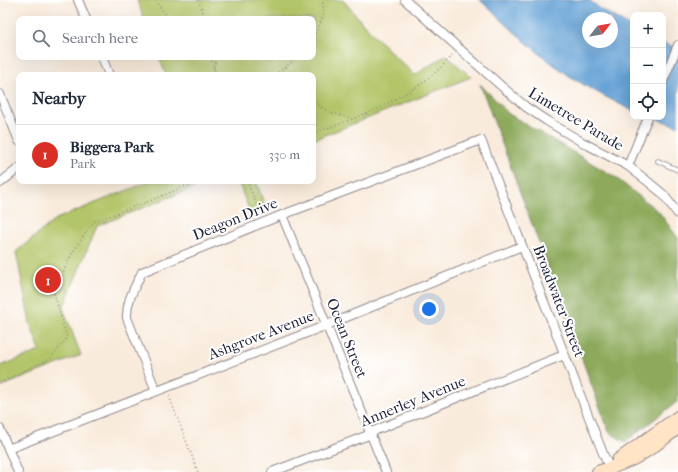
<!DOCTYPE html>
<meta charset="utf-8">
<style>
:root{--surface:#fff;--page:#f6f6f7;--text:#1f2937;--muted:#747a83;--line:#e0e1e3;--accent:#d93025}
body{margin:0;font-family:"IM FELL French Canon",serif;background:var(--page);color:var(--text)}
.controls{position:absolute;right:12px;top:12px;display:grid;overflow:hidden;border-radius:8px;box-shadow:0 4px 16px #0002}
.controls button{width:36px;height:36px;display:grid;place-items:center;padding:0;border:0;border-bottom:1px solid var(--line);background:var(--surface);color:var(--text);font:20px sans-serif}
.compass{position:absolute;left:582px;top:12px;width:36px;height:36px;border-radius:50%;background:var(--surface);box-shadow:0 4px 16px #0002;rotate:59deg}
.you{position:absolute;left:429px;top:309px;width:14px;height:14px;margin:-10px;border:3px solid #fff;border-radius:50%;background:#1a73e8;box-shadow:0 0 0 6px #1a73e833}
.badge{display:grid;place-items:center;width:26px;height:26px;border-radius:50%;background:var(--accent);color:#fff;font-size:13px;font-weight:700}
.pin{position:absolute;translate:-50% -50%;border:2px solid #fff;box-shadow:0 1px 4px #0006}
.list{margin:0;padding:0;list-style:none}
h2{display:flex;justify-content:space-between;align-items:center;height:52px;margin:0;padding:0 16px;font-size:17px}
h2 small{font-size:13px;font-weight:400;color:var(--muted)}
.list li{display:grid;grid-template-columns:26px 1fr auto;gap:12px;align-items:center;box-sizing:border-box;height:60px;padding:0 16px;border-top:1px solid var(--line)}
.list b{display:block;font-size:15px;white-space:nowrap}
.list p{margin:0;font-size:13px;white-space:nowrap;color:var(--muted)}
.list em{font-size:13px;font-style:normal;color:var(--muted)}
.icon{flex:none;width:22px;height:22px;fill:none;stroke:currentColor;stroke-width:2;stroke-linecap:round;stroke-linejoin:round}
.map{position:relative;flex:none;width:678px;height:472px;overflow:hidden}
.search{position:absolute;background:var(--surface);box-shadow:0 4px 16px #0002;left:16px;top:16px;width:300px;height:44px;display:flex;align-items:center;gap:10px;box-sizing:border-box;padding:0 14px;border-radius:8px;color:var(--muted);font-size:15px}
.panel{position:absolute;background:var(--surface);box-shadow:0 4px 16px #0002;left:16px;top:72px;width:300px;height:112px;border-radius:8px}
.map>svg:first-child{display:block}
.green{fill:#b2c568;stroke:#6a7452}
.forest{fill:#8daa5c;stroke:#58664c}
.water{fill:#64a1d5;stroke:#436288;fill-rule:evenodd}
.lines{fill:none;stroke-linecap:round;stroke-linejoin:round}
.service-casing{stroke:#8e868b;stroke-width:5.5}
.minor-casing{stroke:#8e868b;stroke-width:10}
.secondary-casing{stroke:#8e868b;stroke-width:14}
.path{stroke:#8e868b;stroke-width:1.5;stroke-dasharray:1 3;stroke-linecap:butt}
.service{stroke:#fff;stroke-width:4}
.minor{stroke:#fff;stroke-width:8}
.secondary{stroke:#ffe4c6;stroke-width:12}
.labels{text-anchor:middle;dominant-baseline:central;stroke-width:4;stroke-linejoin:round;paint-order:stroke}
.street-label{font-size:15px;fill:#22223b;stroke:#fff}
</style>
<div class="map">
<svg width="678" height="472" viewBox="0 0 678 472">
<rect width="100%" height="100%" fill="#fff"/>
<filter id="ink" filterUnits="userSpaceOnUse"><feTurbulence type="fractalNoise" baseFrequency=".025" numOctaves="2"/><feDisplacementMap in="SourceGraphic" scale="8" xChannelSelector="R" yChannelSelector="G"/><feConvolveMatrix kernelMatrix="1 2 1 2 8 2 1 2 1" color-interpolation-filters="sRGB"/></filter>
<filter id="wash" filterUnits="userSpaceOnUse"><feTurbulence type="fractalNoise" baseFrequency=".012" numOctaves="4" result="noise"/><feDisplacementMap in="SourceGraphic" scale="16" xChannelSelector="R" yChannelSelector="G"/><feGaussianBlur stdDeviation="0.9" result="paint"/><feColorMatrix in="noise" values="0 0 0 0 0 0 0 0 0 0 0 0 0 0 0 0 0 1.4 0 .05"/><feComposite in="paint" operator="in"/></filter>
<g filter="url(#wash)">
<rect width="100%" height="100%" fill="#f9ebdb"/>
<path class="green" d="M137,0H343C365,27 389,51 415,75L446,55L471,77L313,140V75H166L159,57H313V19H144Z
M150,181H210L97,226L63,308L81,355L0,387V366L40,351L30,323L16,252L56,219Z
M238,181H256L266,209L251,215Z"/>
<path class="forest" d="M480,84L509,114L615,177L659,212L678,238V401L625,442L609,432Z"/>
<path class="water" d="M480,0H589L602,10L633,28V111C612,100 591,90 571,77C538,55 509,27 480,0ZM588,18H612V42H588Z
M663,43L678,49V126L650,117H663Z"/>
</g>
<g filter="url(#ink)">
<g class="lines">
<g class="service-casing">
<path id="service" d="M658,161L678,170"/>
</g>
<g class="minor-casing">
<path id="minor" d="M78,0L86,19
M405,0L500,85L526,107L547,121L582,142L628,166L646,180L663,194L678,214
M102,57L109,75
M663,81L678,45
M0,94L19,141
M628,166L648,117
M0,183L19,168
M282,215L386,472
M156,391L127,318C126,301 135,287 142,272L282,215L481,140L604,456L611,471
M0,429L18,472
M8,449L322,327L522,246
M272,472L366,436L376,430L564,355"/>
</g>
<g class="secondary-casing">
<path id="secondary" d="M618,460L678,417
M598,472C609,468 620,465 631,460C648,452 663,439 678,428"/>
</g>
<path class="path" d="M156,0L158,5L170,19
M198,0L206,19
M313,37C321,24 326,15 322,0
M210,57L214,68L212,75
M216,75L214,68L216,57
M275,75L288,65L297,57
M313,99L321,107L329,112L352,119L380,108L420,85L437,71L453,55
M313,133L351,120
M247,181L261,215
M0,383L51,358L67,338L54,293L71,255L88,229L95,221L152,200L198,181
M169,396L198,472"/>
<use href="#service" class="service"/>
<use href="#minor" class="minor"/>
<use href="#secondary" class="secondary"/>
</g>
</g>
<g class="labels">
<g class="street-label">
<text transform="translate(576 119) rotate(31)">Limetree Parade</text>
<text transform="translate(235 219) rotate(-22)">Deagon Drive</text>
<text transform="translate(559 301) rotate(69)">Broadwater Street</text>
<text transform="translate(261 335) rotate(-21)">Ashgrove Avenue</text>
<text transform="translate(347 338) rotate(68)">Ocean Street</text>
<text transform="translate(413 401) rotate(-22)">Annerley Avenue</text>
</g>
</g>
</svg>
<div class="controls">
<button>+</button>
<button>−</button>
<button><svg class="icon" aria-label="locate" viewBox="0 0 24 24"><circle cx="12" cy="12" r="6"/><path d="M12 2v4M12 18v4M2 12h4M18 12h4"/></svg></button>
</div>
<svg class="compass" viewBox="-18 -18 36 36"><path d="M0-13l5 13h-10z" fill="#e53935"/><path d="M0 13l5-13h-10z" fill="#747a83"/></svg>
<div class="you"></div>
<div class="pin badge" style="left:48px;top:280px">1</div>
<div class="search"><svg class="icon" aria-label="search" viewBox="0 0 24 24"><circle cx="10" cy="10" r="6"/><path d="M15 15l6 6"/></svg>Search here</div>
<section class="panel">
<h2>Nearby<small></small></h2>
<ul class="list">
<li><span class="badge">1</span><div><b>Biggera Park</b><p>Park</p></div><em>330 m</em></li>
</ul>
</section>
</div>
